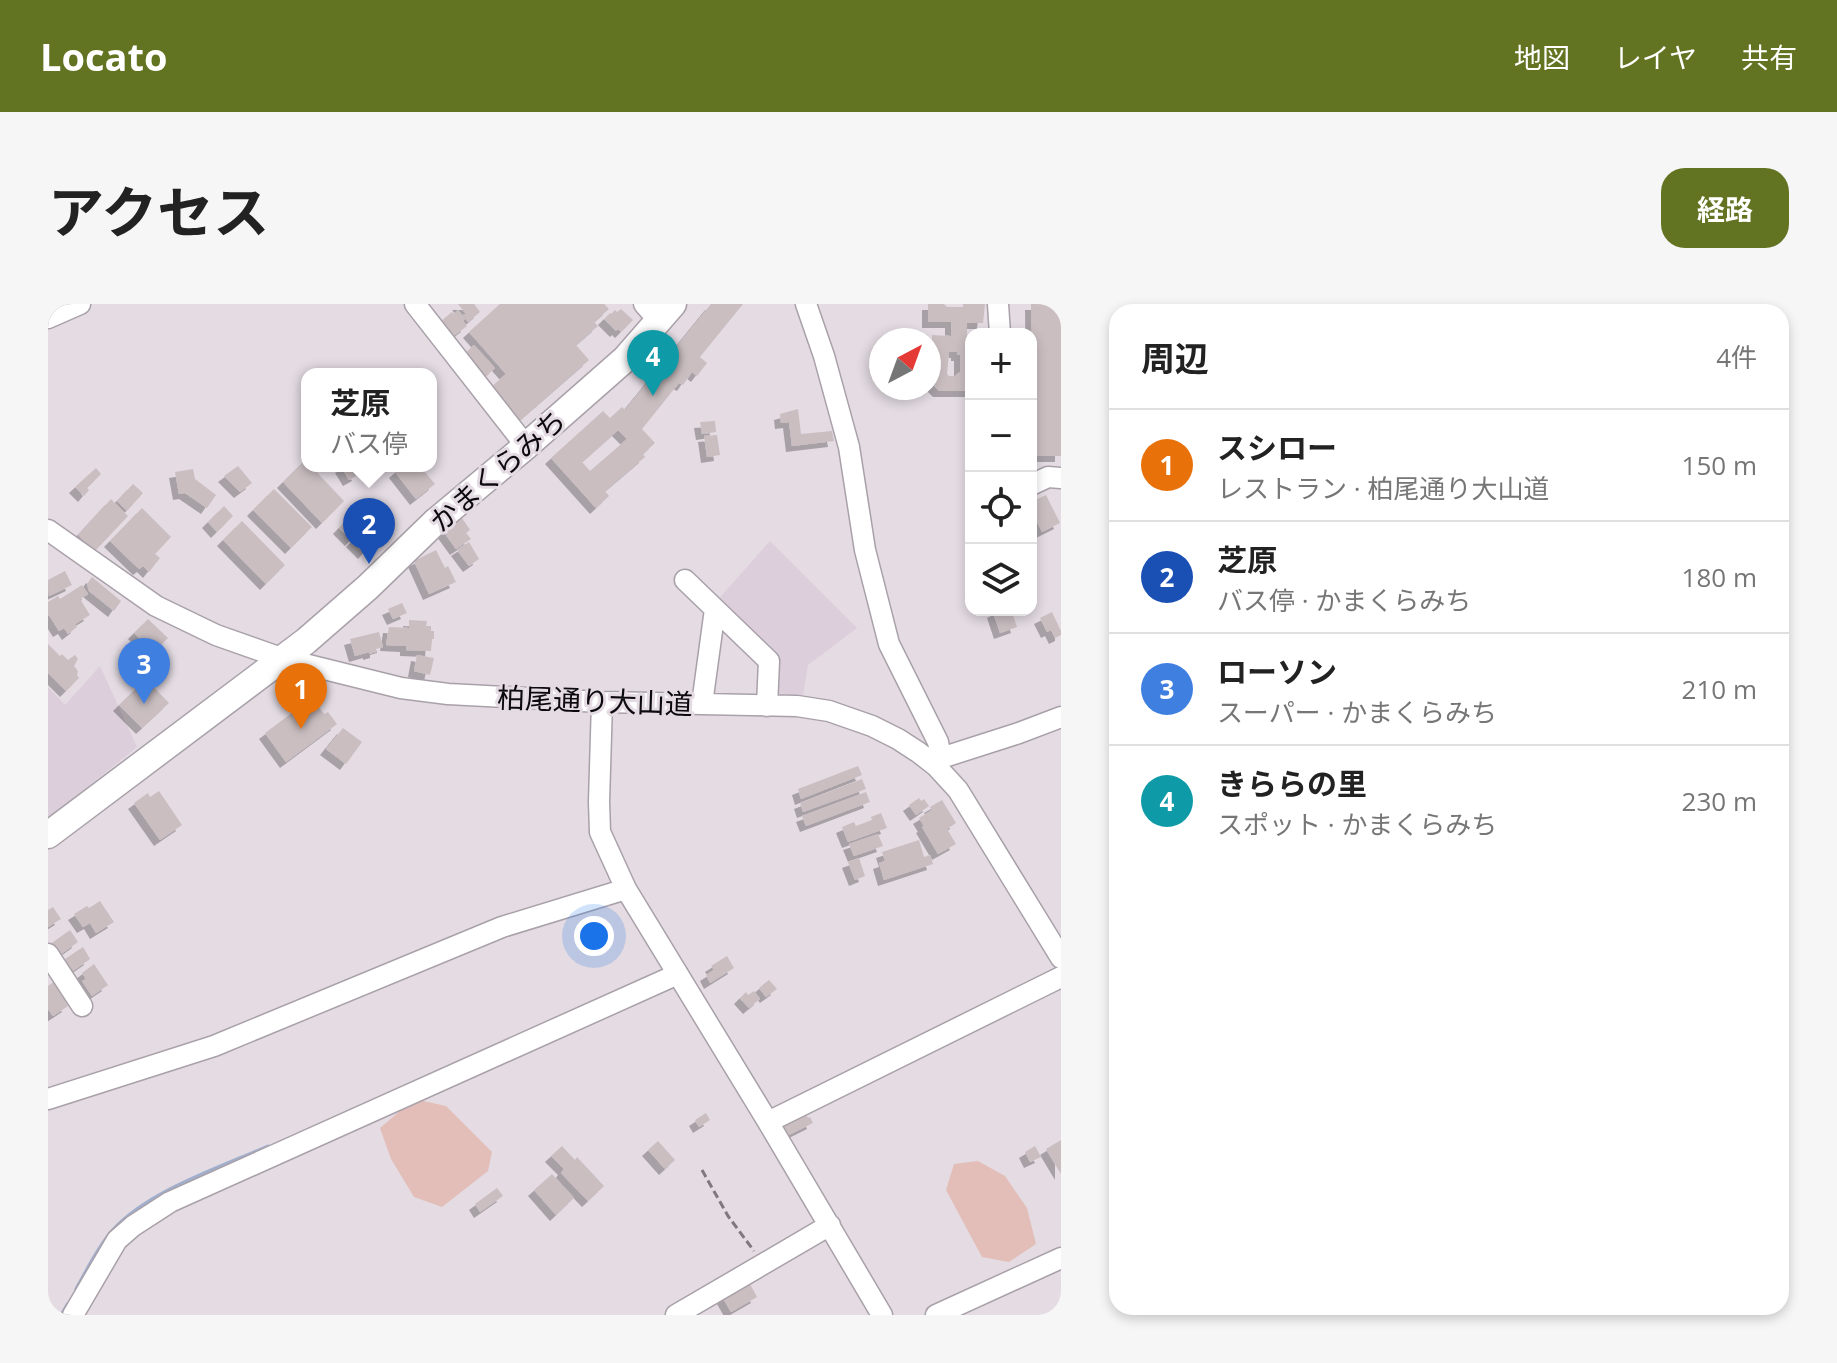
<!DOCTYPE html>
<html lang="ja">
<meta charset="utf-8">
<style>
:root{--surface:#fff;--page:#f6f6f6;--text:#222;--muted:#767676;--line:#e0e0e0;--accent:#627321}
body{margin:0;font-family:"Open Sans","Noto Sans JP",sans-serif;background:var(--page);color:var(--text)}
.controls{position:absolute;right:24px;top:24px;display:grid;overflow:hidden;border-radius:16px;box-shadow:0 4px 12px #0003}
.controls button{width:72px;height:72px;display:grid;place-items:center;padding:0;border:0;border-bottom:2px solid var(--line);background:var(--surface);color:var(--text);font:40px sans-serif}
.compass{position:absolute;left:821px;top:24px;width:72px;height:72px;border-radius:50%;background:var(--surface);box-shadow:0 4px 12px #0003;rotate:41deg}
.you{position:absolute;left:546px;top:632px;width:28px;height:28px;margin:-20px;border:6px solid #fff;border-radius:50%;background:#1a73e8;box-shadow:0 0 0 12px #1a73e833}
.badge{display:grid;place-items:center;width:52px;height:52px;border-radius:50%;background:var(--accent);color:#fff;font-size:26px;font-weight:700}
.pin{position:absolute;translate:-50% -66px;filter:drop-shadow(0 2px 4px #0008)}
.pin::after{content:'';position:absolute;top:42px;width:28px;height:24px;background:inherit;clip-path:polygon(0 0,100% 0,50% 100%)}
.popup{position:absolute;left:253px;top:64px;width:136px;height:104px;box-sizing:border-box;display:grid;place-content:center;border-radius:16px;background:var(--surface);filter:drop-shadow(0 2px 6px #0005);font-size:26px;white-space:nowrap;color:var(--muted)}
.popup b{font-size:30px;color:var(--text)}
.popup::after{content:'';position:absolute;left:50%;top:100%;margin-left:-16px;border:16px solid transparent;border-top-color:var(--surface)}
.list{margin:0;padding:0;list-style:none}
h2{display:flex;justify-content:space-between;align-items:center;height:104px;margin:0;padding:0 32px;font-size:34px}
h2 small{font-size:26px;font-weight:400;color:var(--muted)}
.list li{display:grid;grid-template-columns:52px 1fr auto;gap:24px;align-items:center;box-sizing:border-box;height:112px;padding:0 32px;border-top:2px solid var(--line)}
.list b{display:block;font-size:30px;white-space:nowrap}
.list p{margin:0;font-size:26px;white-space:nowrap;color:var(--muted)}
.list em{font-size:26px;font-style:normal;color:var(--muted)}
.icon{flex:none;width:44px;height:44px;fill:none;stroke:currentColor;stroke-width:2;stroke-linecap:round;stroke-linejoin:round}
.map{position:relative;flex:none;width:1013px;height:1011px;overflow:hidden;border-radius:24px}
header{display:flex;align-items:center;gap:48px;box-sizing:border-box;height:112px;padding:0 40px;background:var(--accent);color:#fff}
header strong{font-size:38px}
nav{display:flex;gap:44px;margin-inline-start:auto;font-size:28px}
.intro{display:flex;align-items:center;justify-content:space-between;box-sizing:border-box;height:192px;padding:0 48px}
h1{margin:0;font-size:56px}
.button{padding:20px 36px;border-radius:24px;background:var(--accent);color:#fff;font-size:28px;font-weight:700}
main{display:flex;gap:48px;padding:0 48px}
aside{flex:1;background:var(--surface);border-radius:24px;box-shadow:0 4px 12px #0003}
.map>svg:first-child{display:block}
.built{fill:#dccedb}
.green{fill:#e3beb8}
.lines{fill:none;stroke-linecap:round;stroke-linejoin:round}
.stream{stroke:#a1afce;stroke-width:5}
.building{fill:#cabec1;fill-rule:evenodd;filter:url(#shadow)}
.minor-casing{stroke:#a9a1a9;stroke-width:23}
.major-casing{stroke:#a9a1a9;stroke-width:29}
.path{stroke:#7f797e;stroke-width:3;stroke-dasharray:8 4;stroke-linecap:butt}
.minor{stroke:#fff;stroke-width:20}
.major{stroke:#fff;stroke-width:26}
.labels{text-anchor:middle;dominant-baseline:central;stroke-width:6;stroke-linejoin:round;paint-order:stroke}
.street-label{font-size:28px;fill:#0d0a0d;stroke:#e4dbe3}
</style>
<header>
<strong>Locato</strong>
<nav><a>地図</a><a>レイヤ</a><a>共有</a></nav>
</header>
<div class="intro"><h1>アクセス</h1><a class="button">経路</a></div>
<main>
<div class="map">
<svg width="1013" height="1011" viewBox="0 0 1013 1011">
<defs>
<filter id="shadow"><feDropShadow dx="-6" dy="6" stdDeviation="0" flood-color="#0004"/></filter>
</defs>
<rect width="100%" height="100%" fill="#e4dbe3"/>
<path class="built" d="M722,237L809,324L760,361L755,391L727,389L730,357L668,298Z
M52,362L89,443L0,515V383L17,401Z"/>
<path class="green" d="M366,795L398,802L444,848L440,867L394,903L366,893L343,855L332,824Z
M930,857L957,872L979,904L988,940L961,958L934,953L898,886L906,860Z"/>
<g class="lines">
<path class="stream" d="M29,985C40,966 50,944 65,927C100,888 172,864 220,843
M14,1011L20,1001"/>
</g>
<path class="building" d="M410,0H426L432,8L420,18L415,11L418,10Z
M452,0H556L561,5L546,18L550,22L528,41L541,56L472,116L443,83L458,70L421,28Z
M663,0H695L652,53L659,59L649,72L644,68L635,81L631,79L594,125L607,139L595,150L597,153L557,187L561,192L548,204L503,154L555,107L562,114L574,103L577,106ZM570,126L579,135L542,167L534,158Z
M880,0H896L899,3H915V0H937L935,19H919V32H923V87H891L884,80V31L903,32V18H880ZM901,48H909V51H912V68L907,72H901L899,70Z
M983,0H1013V152H985Z
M573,5L585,16L573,28L570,25L568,27L556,15L562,9L563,10L567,6L569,8Z
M410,6L417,15L415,17L419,22L403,34L393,17L404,8L406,10Z
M426,41L447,64L436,74L415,51Z
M750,105L753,130L784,127L786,137L744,142L741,118L733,119L732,110Z
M667,117L668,128L654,130L652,118Z
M669,131L672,151L659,153L656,132Z
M257,156L259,162H263L296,197L274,219L235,178Z
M190,162L204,179L192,188L176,172Z
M295,162H305L310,171L301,176L293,163Z
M354,162H372L387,180L368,195L347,168Z
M48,164L53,170L39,184L41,186L36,192L27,183Z
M145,165L147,175L168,191L159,204L137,189L131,190L127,168Z
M85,180L95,189L79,207L69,197Z
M226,185L264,223L243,244L205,206Z
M998,191L1012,219L994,228L986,212L983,213V198Z
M63,195L80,212L47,247L30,231Z
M176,202L185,212L169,228L160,218Z
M94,204L123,233L107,250L112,254L101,268L95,262L91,265L62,237Z
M310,204L322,216L303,236L291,224Z
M414,214L422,226L418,229L423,235L408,245L395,227Z
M194,217L237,261L218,280L175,236Z
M311,230L323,241L316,249L304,237Z
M421,238L431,255L421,262L409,246Z
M388,246L397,264L400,262L408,278L381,290L366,257Z
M17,267L24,281L1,292L0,276Z
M44,273L73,297L66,307L41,287L39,280Z
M34,281L40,290L32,295L42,311L27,320L29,323L20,330L16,324L11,327L1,311L0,312V298L10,292L12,295Z
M354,299L359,309L345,315L340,305Z
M949,306H952L954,310L963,306L969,323L952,329L945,308Z
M1004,308L1013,327V331L1007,334L1003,326L999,328L992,314Z
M100,315L120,334L106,348L86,329Z
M361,316L379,317L378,322H383V327H386V335H384L383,347L358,346V342L338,341L341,323L361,324Z
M331,328L335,343L328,345V348L321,350V348L307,352L302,335Z
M0,340L12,352L14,350L20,356L27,351L30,355L26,362L30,367L29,371L31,374L18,387L0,369Z
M369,351L386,354L382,371L366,367Z
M98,375L121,399L94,424L71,401Z
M264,394L276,410L280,408L289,420L238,458L217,429Z
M295,424L314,438L298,460L278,445Z
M810,462L814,471L753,495L750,485Z
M814,475L818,485L755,508L752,499Z
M111,487L134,521L112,536L86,499L100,489L102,493Z
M818,488L822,498L758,522L754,512Z
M871,494L873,497L876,495L881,502L868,511L861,501Z
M894,496L908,519L899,525L908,540L890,550L874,523L876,522L871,514L884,506L882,503Z
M833,509L839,524L800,538L794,523L806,518L808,522L824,516L823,513Z
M830,530L835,542L806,552L801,540Z
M871,536L876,553L882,551L885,560L836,576L831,559L837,557L834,548Z
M811,554L817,572L807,576L800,558Z
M52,597L66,618L48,629L42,619L35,623L26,610L39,602L41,604Z
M5,603L13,615L0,623V606Z
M22,626L30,638L9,653L1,641Z
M35,643L42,655L25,667L17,655Z
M679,652L686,664L662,679L658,671L666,666L663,662Z
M46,660L60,681L44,692L34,677L38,675L34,669Z
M721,676L729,685L718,693L711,684Z
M7,677L19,695L17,697L20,702L5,712L0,705V682Z
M706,687L712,695L701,704L692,694L698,688L700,691Z
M658,809L662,816L651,823L647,816Z
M757,809L760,814L762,813L765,819L739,832L733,820Z
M1013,836V870L998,845Z
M610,837L627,856L617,865L600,846Z
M514,842L527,856L529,853L556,882L540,897L513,869L516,865L503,852Z
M987,842L993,853L982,858L977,848Z
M504,870L526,894L508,911L486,886Z
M449,884L455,892L432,908L427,900Z
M701,978L709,993L683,1008L675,994Z"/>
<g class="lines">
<g class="minor-casing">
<path id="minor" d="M367,0L478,142
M596,0L611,17
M758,0L776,52L801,143L817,246L841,340L890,438L893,454
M950,0L952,30
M0,14L32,0
M983,181L1000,173L1013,174
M0,226L108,302L168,331L236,355L353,384L400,390L554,398L749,402L781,407L824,422L850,435L870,448L888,462L910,486L1013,654
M637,276L721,357L719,402
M554,398L551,498L552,528L578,585L720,818L834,1011
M654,400L667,305
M888,462L893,454L971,429L1013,413
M0,650L34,702
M0,795L166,742L454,623L578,585
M720,818L1013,673
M25,1011L69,936L85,922L122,898L630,670
M628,1011L782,921
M888,1011L1013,954"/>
</g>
<g class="major-casing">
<path id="major" d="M0,531L258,337L320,283L387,218L478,142L577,55L625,0"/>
</g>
<path class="path" d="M654,866L680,912L706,947"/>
<use href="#minor" class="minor"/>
<use href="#major" class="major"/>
</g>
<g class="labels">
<g class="street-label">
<text transform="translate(449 166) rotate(-41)">かまくらみち</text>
<text transform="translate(547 396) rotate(2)">柏尾通り大山道</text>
</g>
</g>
</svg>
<div class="controls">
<button>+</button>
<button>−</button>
<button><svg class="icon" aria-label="locate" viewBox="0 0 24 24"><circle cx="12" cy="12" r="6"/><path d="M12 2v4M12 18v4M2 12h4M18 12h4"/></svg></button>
<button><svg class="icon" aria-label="layers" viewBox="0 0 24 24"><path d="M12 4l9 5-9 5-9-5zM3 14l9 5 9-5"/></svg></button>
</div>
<svg class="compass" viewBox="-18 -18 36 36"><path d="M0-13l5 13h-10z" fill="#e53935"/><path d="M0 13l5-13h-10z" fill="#767676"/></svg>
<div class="you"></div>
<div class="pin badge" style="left:253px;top:425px;background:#e8710a">1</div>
<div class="pin badge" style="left:321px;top:260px;background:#1a4fb4">2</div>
<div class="popup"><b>芝原</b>バス停</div>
<div class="pin badge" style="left:96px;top:400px;background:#3f7fe0">3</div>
<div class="pin badge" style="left:605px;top:92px;background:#0f9aa8">4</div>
</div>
<aside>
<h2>周辺<small>4件</small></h2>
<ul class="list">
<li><span class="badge" style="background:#e8710a">1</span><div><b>スシロー</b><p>レストラン · 柏尾通り大山道</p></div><em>150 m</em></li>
<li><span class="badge" style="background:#1a4fb4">2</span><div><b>芝原</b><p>バス停 · かまくらみち</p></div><em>180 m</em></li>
<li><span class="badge" style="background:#3f7fe0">3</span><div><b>ローソン</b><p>スーパー · かまくらみち</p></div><em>210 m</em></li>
<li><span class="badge" style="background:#0f9aa8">4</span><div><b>きららの里</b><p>スポット · かまくらみち</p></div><em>230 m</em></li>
</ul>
</aside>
</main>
